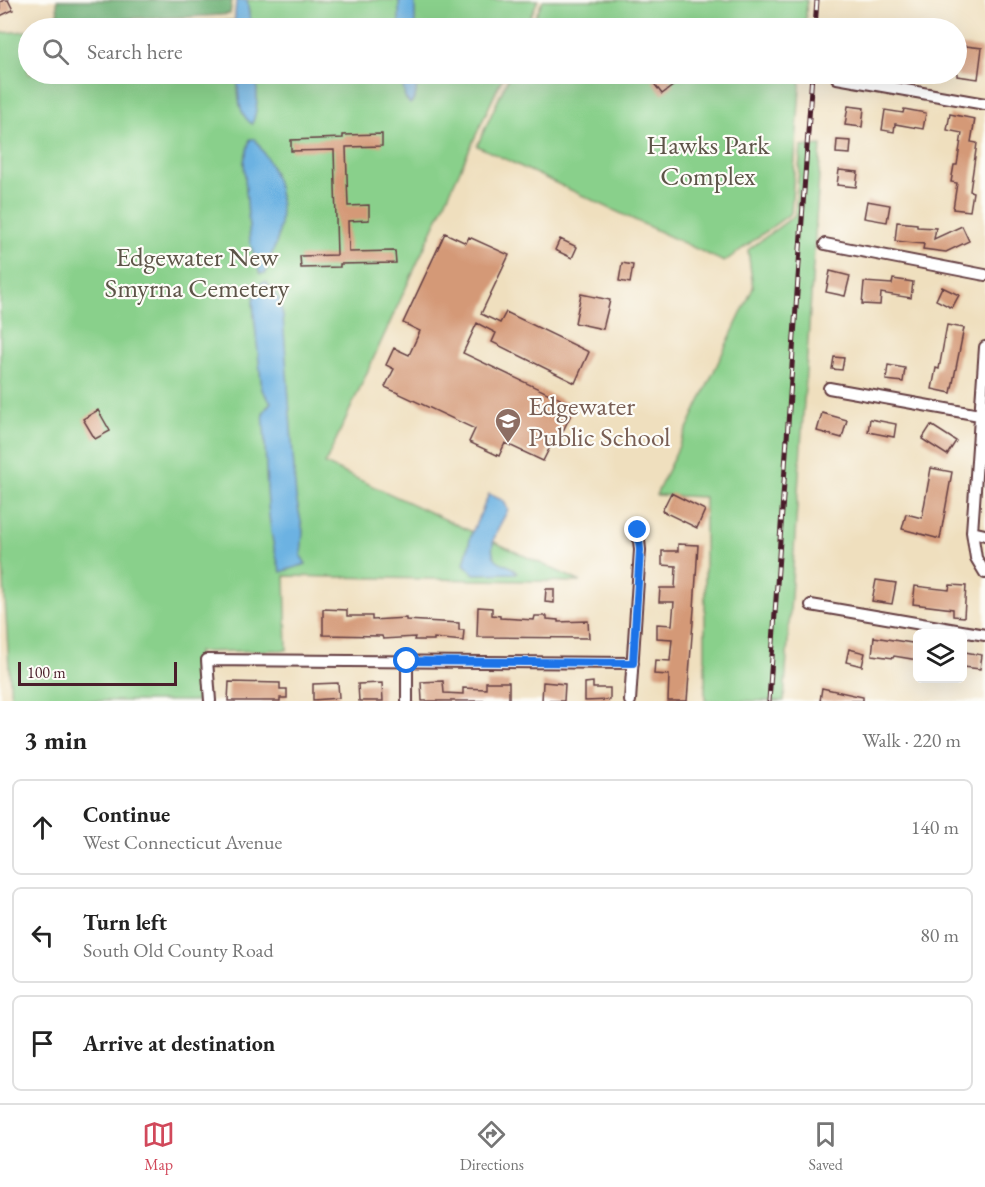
<!DOCTYPE html>
<meta charset="utf-8">
<style>
:root{--surface:#fff;--page:#f2f2f2;--text:#222;--muted:#767676;--line:#e0e0e0;--accent:#d1495b}
body{margin:0;font-family:"EB Garamond",serif;background:var(--page);color:var(--text)}
.controls{position:absolute;right:18px;bottom:18px;display:grid;overflow:hidden;border-radius:9px;box-shadow:0 6px 24px #0002}
.controls button{width:54px;height:54px;display:grid;place-items:center;padding:0;border:0;border-bottom:2px solid var(--line);background:var(--surface);color:var(--text);font:30px sans-serif}
.scale{position:absolute;left:18px;bottom:15px;width:159px;box-sizing:border-box;padding-left:6px;border:3px solid #4a1f2b;border-top:0;font-size:16px;line-height:21px;white-space:nowrap;color:#4a1f2b;-webkit-text-stroke:4px #fdfcf7;paint-order:stroke}
.stop{position:absolute;width:18px;height:18px;margin:-14px;border:4px solid #1a73e8;border-radius:50%;background:#fff}
.stop.end{background:#1a73e8;border-color:#fff;box-shadow:0 2px 6px #0008}
.list{margin:0;padding:0;list-style:none}
h2{display:flex;justify-content:space-between;align-items:center;height:78px;margin:0;padding:0 24px;font-size:26px}
h2 small{font-size:20px;font-weight:400;color:var(--muted)}
.list li{display:grid;grid-template-columns:39px 1fr auto;gap:18px;align-items:center;box-sizing:border-box;height:96px;margin:0 12px 12px;padding:0 12px;border:2px solid var(--line);border-radius:9px}
.list b{display:block;font-size:22px;white-space:nowrap}
.list p{margin:0;font-size:20px;white-space:nowrap;color:var(--muted)}
.list em{font-size:20px;font-style:normal;color:var(--muted)}
.icon{flex:none;width:33px;height:33px;fill:none;stroke:currentColor;stroke-width:2;stroke-linecap:round;stroke-linejoin:round}
.map{position:relative;flex:none;width:985px;height:701px;overflow:hidden}
.search{position:absolute;background:var(--surface);box-shadow:0 6px 24px #0002;left:18px;right:18px;top:18px;height:66px;display:flex;align-items:center;gap:15px;box-sizing:border-box;padding:0 21px;border-radius:33px;color:var(--muted);font-size:22px}
.sheet{height:402px;background:var(--surface)}
nav{display:flex;justify-content:space-around;align-items:center;box-sizing:border-box;height:84px;border-top:2px solid var(--line);background:var(--surface);font-size:16px;color:var(--muted)}
nav a{display:grid;justify-items:center;gap:3px}
nav .on{color:var(--accent)}
.map>svg:first-child{display:block}
.green{fill:#89d08b;stroke:#6a785b;stroke-width:1.5}
.forest{fill:#6eb277;stroke:#5c6851;stroke-width:1.5}
.water{fill:#6cb2e2;stroke:#5b6886;stroke-width:1.5}
.building{fill:#d49977}
.lines{fill:none;stroke-linecap:round;stroke-linejoin:round}
.minor-casing{stroke:#633c41;stroke-width:14}
.minor{stroke:#fff;stroke-width:10}
.rail-casing{stroke:#4a1f2b;stroke-width:5}
.rail{stroke:#fdfcf7;stroke-width:3;stroke-dasharray:9;stroke-linecap:butt}
.route{stroke:#1a73e8;stroke-width:8}
.labels{text-anchor:middle;dominant-baseline:central;stroke-width:4.5;stroke-linejoin:round;paint-order:stroke}
.park-label{font-size:27px;fill:#5d5448;stroke:#fdfcf7}
.education-label{font-size:27px;fill:#785e54;stroke:#fdfcf7;text-anchor:start}
</style>
<div class="map">
<svg width="985" height="701" viewBox="0 0 985 701">
<rect width="100%" height="100%" fill="#fdfcf7"/>
<filter id="ink" filterUnits="userSpaceOnUse"><feTurbulence type="fractalNoise" baseFrequency=".0167" numOctaves="2"/><feDisplacementMap in="SourceGraphic" scale="12" xChannelSelector="R" yChannelSelector="G"/><feConvolveMatrix kernelMatrix="1 2 1 2 8 2 1 2 1" color-interpolation-filters="sRGB"/></filter>
<filter id="wash" filterUnits="userSpaceOnUse"><feTurbulence type="fractalNoise" baseFrequency=".008" numOctaves="4" result="noise"/><feDisplacementMap in="SourceGraphic" scale="24" xChannelSelector="R" yChannelSelector="G"/><feGaussianBlur stdDeviation="1.35" result="paint"/><feColorMatrix in="noise" values="0 0 0 0 0 0 0 0 0 0 0 0 0 0 0 0 0 1.4 0 .05"/><feComposite in="paint" operator="in"/></filter>
<g filter="url(#wash)">
<rect width="100%" height="100%" fill="#efdfbe"/>
<path class="green" d="M247,0H538L525,28H84L250,20Z
M543,0H807L805,28H530Z
M28,31V74H504L325,464L581,582L285,576L287,650L198,652L201,701H11L0,514V33Z
M510,74H801L791,213L724,262L477,146Z
M821,145L784,701H705V497L656,495L753,288L748,250L795,215L801,147Z"/>
<path class="forest" d="M57,0H232L230,14C173,20 116,18 58,20Z"/>
<path class="water" d="M236,0H247L251,28H234Z
M399,0H415V28H399Z
M237,74H256C257,92 259,107 252,124C236,113 239,92 237,74Z
M401,74H416C416,84 419,97 410,104L405,98Z
M250,139H255C258,145 262,149 265,155C280,180 284,209 278,237C275,249 267,263 266,273L260,274L250,242L245,178L244,161Z
M266,282L280,301L283,316L296,497L303,531L301,556L306,564L281,572C263,522 268,465 263,413L271,402L262,390L254,315L253,300L261,283Z
M489,494L504,501L508,510C502,521 484,549 497,560C504,565 512,565 517,573L474,574L464,564L471,535Z"/>
<g id="blocks">
<path class="building" d="M4,0H8L13,10L0,16V2Z
M957,45L982,48L978,79L957,76Z
M661,74H666L674,85L662,94L652,81Z
M848,106L864,108L862,127L845,125Z
M904,109L926,113L923,129L895,124L894,132L882,130L885,110L903,113Z
M950,114L975,119L971,142L977,143L970,191L973,192L970,211L953,209L957,183L951,182L954,165H957L962,133L947,130Z
M382,134V146L346,147L348,206L369,205V220L348,221L349,252L395,251L396,263L340,264V267L301,268L300,256L337,255L334,150L291,151V140L343,138V135Z
M837,140L851,141L850,154L836,153Z
M839,170L858,172L856,187L837,185Z
M867,201L890,205L887,222L864,218Z
M897,222L917,224V227L936,228L934,239L962,226L969,241L946,252L923,249L924,244L895,241Z
M445,233L466,243L469,237L509,255L481,314L500,323L506,312L589,352L575,383L492,342L496,333L477,323L463,353L575,406L560,437L556,435L543,461L505,443L499,456L469,442L475,429L385,387L394,369L386,365L394,348L409,355L420,331L403,323Z
M560,239L577,247L572,258L555,250Z
M622,263L633,265L630,283L619,281Z
M830,271L850,276L845,296L826,292Z
M893,279L913,282L911,298L881,293L880,305L862,304L864,282L892,284Z
M942,287L959,295L952,308L936,300Z
M581,294L610,300L603,329L575,323Z
M947,325L964,328L951,393L932,389L936,368L939,369Z
M834,357L844,358L842,370L832,369Z
M888,365L905,368L903,382L886,380Z
M98,410L110,431L95,439L83,419Z
M822,413L847,420L842,438L817,431Z
M870,419L896,424L894,437L868,432Z
M931,425L956,441L947,455L922,439Z
M931,468L952,472L940,539L902,529L906,514L922,518Z
M671,493L705,510L697,528L662,511Z
M678,544L698,545L694,609L687,701H668L669,675L654,674L655,660L670,661L672,639L657,638V624L672,625L674,602H659L660,588H675L676,566L662,565V551H678Z
M876,580L896,583L892,604L872,601Z
M950,585L966,586L964,617L953,616V609L913,604L915,586L949,590Z
M546,589H554V603L545,602Z
M478,607L492,608V615L500,616V618L534,620L535,616H547V619L558,620V622L588,621L589,638L477,637Z
M323,609L347,610V616H372V620L406,618V620L459,623V630H464L463,641L434,638V640H414L415,637L383,639L382,636L323,635Z
M874,637L918,644V660L894,656L893,658L872,655Z
M849,649L865,653L862,666L846,662Z
M965,652L982,655L980,669L963,667Z
M443,681L444,693L463,694V688L486,689V682H509V701H422L421,682Z
M229,682L280,683V689H287V698H280V701H228Z
M543,682L565,684L564,701H542Z
M593,682V688H610V700L585,701V683Z
M338,683L339,698L313,700V684Z
M382,683L383,701H359L358,684Z
M822,688L863,697V701H820Z"/>
</g>
</g>
<g filter="url(#ink)">
<use href="#blocks" fill-opacity="0" stroke="#633c41" stroke-width="1.5"/>
<g class="lines">
<g class="minor-casing">
<path id="minor" d="M837,78L985,104
M825,244L985,275
M985,347L972,532L976,558L985,573
M829,388L985,416
M972,532L985,535
M811,605L985,635
M407,661V701
M210,701L207,660L633,663
M630,701L640,550L638,530"/>
</g>
<use href="#minor" class="minor"/>
<g class="rail-casing">
<path id="rail" d="M815,28L817,0
M769,701L812,74"/>
</g>
<use href="#rail" class="rail"/>
</g>
</g>
<g class="lines" filter="url(#ink)">
<path class="route" d="M407,661L633,663L640,550L638,530"/>
</g>
<defs>
<g id="school-pin" transform="scale(1.35)"><path d="M0 17L-7.5 6A9.5 9.5 0 1 1 7.5 6Z" fill="#8d6e63" stroke="#fdfcf7"/><path d="M0-5L7-2L0 1L-7-2ZM-4 1L0 2.5L4 1V4Q0 6-4 4Z" fill="#fff"/></g>
</defs>
<g fill-rule="evenodd">
<use href="#school-pin" x="508" y="421"/>
</g>
<g class="labels">
<g class="park-label">
<text x="708" y="144">Hawks Park<tspan x="708" dy="31">Complex</tspan></text>
<text x="197" y="256">Edgewater New<tspan x="197" dy="31">Smyrna Cemetery</tspan></text>
</g>
<g class="education-label">
<text x="528" y="405">Edgewater<tspan x="528" dy="31">Public School</tspan></text>
</g>
</g>
</svg>
<div class="controls">
<button><svg class="icon" aria-label="layers" viewBox="0 0 24 24"><path d="M12 4l9 5-9 5-9-5zM3 14l9 5 9-5"/></svg></button>
</div>
<div class="scale">100 m</div>
<div class="stop" style="left:407px;top:661px"></div>
<div class="stop end" style="left:638px;top:530px"></div>
<div class="search"><svg class="icon" aria-label="search" viewBox="0 0 24 24"><circle cx="10" cy="10" r="6"/><path d="M15 15l6 6"/></svg>Search here</div>
</div>
<section class="sheet">
<h2>3 min<small>Walk · 220 m</small></h2>
<ul class="list">
<li><svg class="icon" aria-label="ahead" viewBox="0 0 24 24"><path d="M12 20V5M6 11l6-6 6 6"/></svg><div><b>Continue</b><p>West Connecticut Avenue</p></div><em>140 m</em></li>
<li><svg class="icon" aria-label="left" viewBox="0 0 24 24"><path d="M17 20v-9H6M10 6l-5 5 5 5"/></svg><div><b>Turn left</b><p>South Old County Road</p></div><em>80 m</em></li>
<li><svg class="icon" aria-label="arrive" viewBox="0 0 24 24"><path d="M6 21V4h12l-3 4 3 4H6"/></svg><div><b>Arrive at destination</b></div></li>
</ul>
</section>
<nav>
<a class="on"><svg class="icon" aria-label="map" viewBox="0 0 24 24"><path d="M3 6l6-2 6 2 6-2v14l-6 2-6-2-6 2zM9 4v14M15 6v14"/></svg>Map</a>
<a><svg class="icon" aria-label="directions" viewBox="0 0 24 24"><path d="M12 3l9 9-9 9-9-9zM9 14v-3h6M13 9l2 2-2 2"/></svg>Directions</a>
<a><svg class="icon" aria-label="saved" viewBox="0 0 24 24"><path d="M7 4h10v16l-5-4-5 4z"/></svg>Saved</a>
</nav>
